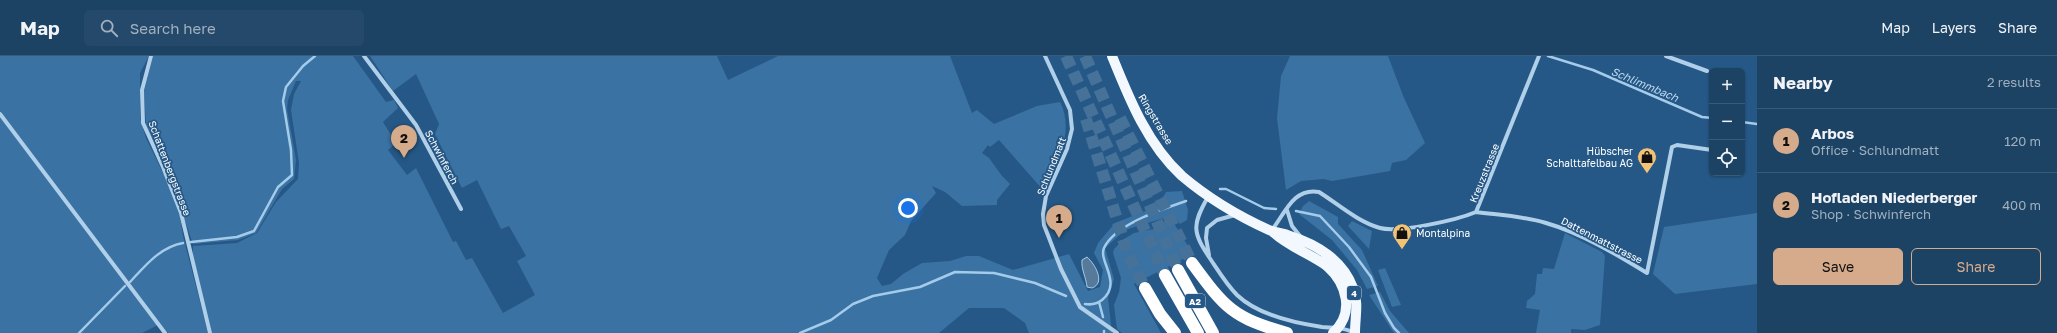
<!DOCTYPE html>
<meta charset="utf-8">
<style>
:root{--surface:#1c4264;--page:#25496a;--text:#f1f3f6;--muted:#a0b0bf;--line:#3a5b78;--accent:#d6ab8b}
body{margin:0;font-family:"Golos Text",sans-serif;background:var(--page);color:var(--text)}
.controls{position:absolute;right:12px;top:12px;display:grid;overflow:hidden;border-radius:6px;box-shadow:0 1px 3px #0004}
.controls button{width:36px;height:36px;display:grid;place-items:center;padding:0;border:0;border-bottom:1px solid var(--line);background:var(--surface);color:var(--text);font:20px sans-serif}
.you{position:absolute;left:908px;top:152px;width:14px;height:14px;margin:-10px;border:3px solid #fff;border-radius:50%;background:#1a73e8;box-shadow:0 0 0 6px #1a73e833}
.badge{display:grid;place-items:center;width:26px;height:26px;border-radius:50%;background:var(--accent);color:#111;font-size:13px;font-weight:700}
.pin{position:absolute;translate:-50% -33px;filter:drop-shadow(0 1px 2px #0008)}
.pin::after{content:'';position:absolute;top:21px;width:14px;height:12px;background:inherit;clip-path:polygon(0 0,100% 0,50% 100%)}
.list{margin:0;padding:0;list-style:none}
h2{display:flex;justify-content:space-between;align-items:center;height:52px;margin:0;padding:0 16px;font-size:17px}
h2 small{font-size:13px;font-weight:400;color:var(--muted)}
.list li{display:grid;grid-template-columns:26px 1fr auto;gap:12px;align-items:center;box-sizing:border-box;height:64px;padding:0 16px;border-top:1px solid var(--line)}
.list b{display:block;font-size:15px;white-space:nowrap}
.list p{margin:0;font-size:13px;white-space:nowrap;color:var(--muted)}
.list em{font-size:13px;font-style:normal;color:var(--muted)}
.actions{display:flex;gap:8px;padding:12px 16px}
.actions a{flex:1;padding:9px 0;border:1px solid var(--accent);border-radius:6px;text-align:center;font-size:14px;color:var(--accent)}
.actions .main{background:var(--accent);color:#111}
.icon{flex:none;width:22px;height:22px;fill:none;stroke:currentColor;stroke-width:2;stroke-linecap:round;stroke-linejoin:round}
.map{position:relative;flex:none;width:1757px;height:277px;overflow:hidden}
header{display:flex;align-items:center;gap:24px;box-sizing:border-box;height:56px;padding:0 20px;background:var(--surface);border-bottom:1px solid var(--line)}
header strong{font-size:19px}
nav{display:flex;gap:22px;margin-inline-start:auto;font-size:14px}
.search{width:280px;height:36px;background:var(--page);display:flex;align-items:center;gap:10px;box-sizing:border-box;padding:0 14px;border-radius:6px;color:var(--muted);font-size:15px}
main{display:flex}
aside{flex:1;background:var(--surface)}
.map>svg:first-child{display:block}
.green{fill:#3a72a3}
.water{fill:#577a9a;stroke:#a4cbe9}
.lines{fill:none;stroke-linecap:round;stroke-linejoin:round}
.stream{stroke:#a4cbe9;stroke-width:2.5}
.motorway-tunnel{stroke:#467198;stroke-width:12;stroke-dasharray:12 6;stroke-linecap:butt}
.minor{stroke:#b0cfe8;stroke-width:4}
.primary{stroke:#f3f8fe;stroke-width:10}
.motorway{stroke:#fff;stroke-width:12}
.primary-bridge{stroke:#f3f8fe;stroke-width:10}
.labels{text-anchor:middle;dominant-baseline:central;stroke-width:3.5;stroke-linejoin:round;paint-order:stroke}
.shield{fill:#255886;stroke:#becddb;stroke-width:1}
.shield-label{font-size:9px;font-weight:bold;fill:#fff}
.street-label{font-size:10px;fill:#fff;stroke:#255886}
.poi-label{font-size:10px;fill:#fff;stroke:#255886;text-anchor:end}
.water-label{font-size:11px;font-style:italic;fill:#bcd8f0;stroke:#255886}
</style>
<header>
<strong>Map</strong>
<div class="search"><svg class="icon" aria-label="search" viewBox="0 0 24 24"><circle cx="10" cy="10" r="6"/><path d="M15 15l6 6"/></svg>Search here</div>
<nav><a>Map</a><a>Layers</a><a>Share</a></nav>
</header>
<main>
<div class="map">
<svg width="1757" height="277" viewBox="0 0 1757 277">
<rect width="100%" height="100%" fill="#255886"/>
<path class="green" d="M0,0H149L140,17V62L146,82L164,119L180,160L183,180L208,277H168L160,268L142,277H0Z
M153,0H353L386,46L394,44L398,52L383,66L396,87L388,94L407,119L416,112L453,186L456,185L466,204L472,202L503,257L535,239L517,205L526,200L509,170L501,173L477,124L462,132L435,78L439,68L416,18L393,35L370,0H717L728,24L778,0H950L972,57L977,54L994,68L1037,50L1060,46C1075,74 1057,108 1046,134H1043L999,84L990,91L988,89L982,97L989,102L1002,120L1010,128L997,144V149L962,150L945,136L932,130L936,137L911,165L905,179L889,194L877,222L882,230L891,228L903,218L922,207L950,205L966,200H979L1013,214L1069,198L1088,235L1100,231L1103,214L1094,197L1098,187L1115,167L1158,150L1166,136L1182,135L1188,154L1187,164L1180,168L1174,159L1131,172L1124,175L1105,192L1114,223L1108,242L1112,277H1029L1025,267L1004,252H969L939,277H212L193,200V190L237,187L257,177L276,146L298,123L299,107L291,54L294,38L301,25H296L288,44L287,53L296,104L294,123L282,133L256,177L238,184L193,188L167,113L146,70L144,35Z
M1290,0H1388L1404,42L1425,87L1406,104L1392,107L1390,115L1332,125L1324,123L1301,125L1286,134L1277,62L1281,20Z
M1309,145L1338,161V168L1362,194L1378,230L1367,233L1357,214L1332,184L1299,158L1303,150Z
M1757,157V228L1675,238L1653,218L1664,171Z
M1170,161L1193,198L1134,228L1161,277H1122L1117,273L1114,249L1119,236L1121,222L1113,197L1114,193L1124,183L1134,177L1154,173Z
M1352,165L1372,175L1369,193L1348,170Z
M1565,177L1602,196L1605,200L1600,269L1585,274L1571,273V277H1536L1540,254L1526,252L1527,245L1535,238L1537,218H1542L1543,212L1554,213Z
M1385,212L1401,249L1392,251L1378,214Z
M1380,236L1390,255L1409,277H1394L1369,239Z"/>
<path class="water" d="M1087,201C1095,208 1106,227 1092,232L1087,231C1086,221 1081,213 1082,204Z"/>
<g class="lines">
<path class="stream" d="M1548,0L1593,14L1702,61L1712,62
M1742,66L1757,68
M1220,133H1226L1264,152L1276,153
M1296,155L1320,160L1349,191L1371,221L1385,257L1394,272L1399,277
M191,186L237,181L254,175L278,131L292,119L291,94L283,45L286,31L303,10L315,0
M130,226C145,210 160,191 183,187
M1099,246L1103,261
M1085,248C1091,249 1097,248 1102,244C1123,227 1098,205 1104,192C1115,168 1163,153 1186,145
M1104,275V277
M79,277L125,230
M800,277L831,264L853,248L873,240L920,231L955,216L994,217L1035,227L1066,240"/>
<path class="motorway-tunnel" d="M1066,0L1165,219
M1085,0L1178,214
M1120,62L1192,207
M1086,63L1128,199L1145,232"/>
<path class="minor" d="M151,0L142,34L143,67L163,111L181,157L210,277
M364,0L416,69L461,153
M1045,0L1070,54L1072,73L1067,93L1046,140L1043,158L1044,169L1061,213L1080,251L1117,277
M1666,0L1707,15
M0,58L165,277
M1208,141C1191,170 1193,177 1211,204C1219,216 1227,229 1237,239C1258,259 1294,267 1322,271C1333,272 1344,271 1354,277
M1287,154L1292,170L1300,180
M1476,156C1499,159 1523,160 1546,167C1581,177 1616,198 1647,217L1672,91L1677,89L1712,94
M1272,174C1285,157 1294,131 1319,136C1338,148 1358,166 1380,172C1399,177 1457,164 1476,156L1539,0
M1209,199L1206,182L1207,172L1217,164L1235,159"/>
<path class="primary" d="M1112,0C1129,42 1147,88 1182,120C1208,142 1238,160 1269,174C1276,177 1283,177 1290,180C1316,188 1343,204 1353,232C1359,247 1355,261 1355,277
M1273,176C1289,191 1309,197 1327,210"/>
<path class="motorway" d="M1192,207C1225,252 1233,262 1287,277
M1178,214L1213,277
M1165,219L1198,277
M1145,232L1160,258L1175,277"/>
<path class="primary-bridge" d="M1327,210C1347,228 1355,257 1333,277"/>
</g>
<defs>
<g id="shop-pin" transform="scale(1)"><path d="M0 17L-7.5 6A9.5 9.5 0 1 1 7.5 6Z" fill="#f2c275" stroke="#255886"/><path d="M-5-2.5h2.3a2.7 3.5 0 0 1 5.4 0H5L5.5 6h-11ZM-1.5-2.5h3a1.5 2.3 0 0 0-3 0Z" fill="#111"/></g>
</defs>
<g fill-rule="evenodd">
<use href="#shop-pin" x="1647" y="101"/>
<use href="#shop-pin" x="1402" y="177"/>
</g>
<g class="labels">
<g class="shield">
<rect x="1347" y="230" width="14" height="14" rx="3"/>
<rect x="1185" y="238" width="20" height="14" rx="3"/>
</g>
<g class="shield-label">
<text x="1354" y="237">4</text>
<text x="1195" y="245">A2</text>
</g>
<g class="street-label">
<text transform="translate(1156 63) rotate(59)">Ringstrasse</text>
<text transform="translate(442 101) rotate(62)">Schwinferch</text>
<text transform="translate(1051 110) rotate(-68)">Schlundmatt</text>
<text transform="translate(170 112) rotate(69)">Schattenbergstrasse</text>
<text transform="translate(1484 117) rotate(-68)">Kreuzstrasse</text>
<text transform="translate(1602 184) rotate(27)">Dattenmattstrasse</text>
</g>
<g class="poi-label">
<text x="1633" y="95">Hübscher<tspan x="1633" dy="12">Schalttafelbau AG</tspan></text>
<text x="1416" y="177" text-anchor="start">Montalpina</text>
</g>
<g class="water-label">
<text transform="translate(1645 28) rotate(23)">Schlimmbach</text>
</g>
</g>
</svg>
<div class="controls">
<button>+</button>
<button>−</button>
<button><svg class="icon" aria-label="locate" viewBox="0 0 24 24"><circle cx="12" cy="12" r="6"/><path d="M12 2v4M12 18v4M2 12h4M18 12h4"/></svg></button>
</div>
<div class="you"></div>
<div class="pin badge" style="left:1059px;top:182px">1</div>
<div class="pin badge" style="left:404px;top:102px">2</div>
</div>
<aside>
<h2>Nearby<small>2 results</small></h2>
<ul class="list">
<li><span class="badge">1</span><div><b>Arbos</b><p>Office · Schlundmatt</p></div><em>120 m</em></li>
<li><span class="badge">2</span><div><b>Hofladen Niederberger</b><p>Shop · Schwinferch</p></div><em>400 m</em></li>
</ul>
<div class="actions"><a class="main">Save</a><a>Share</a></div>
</aside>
</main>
